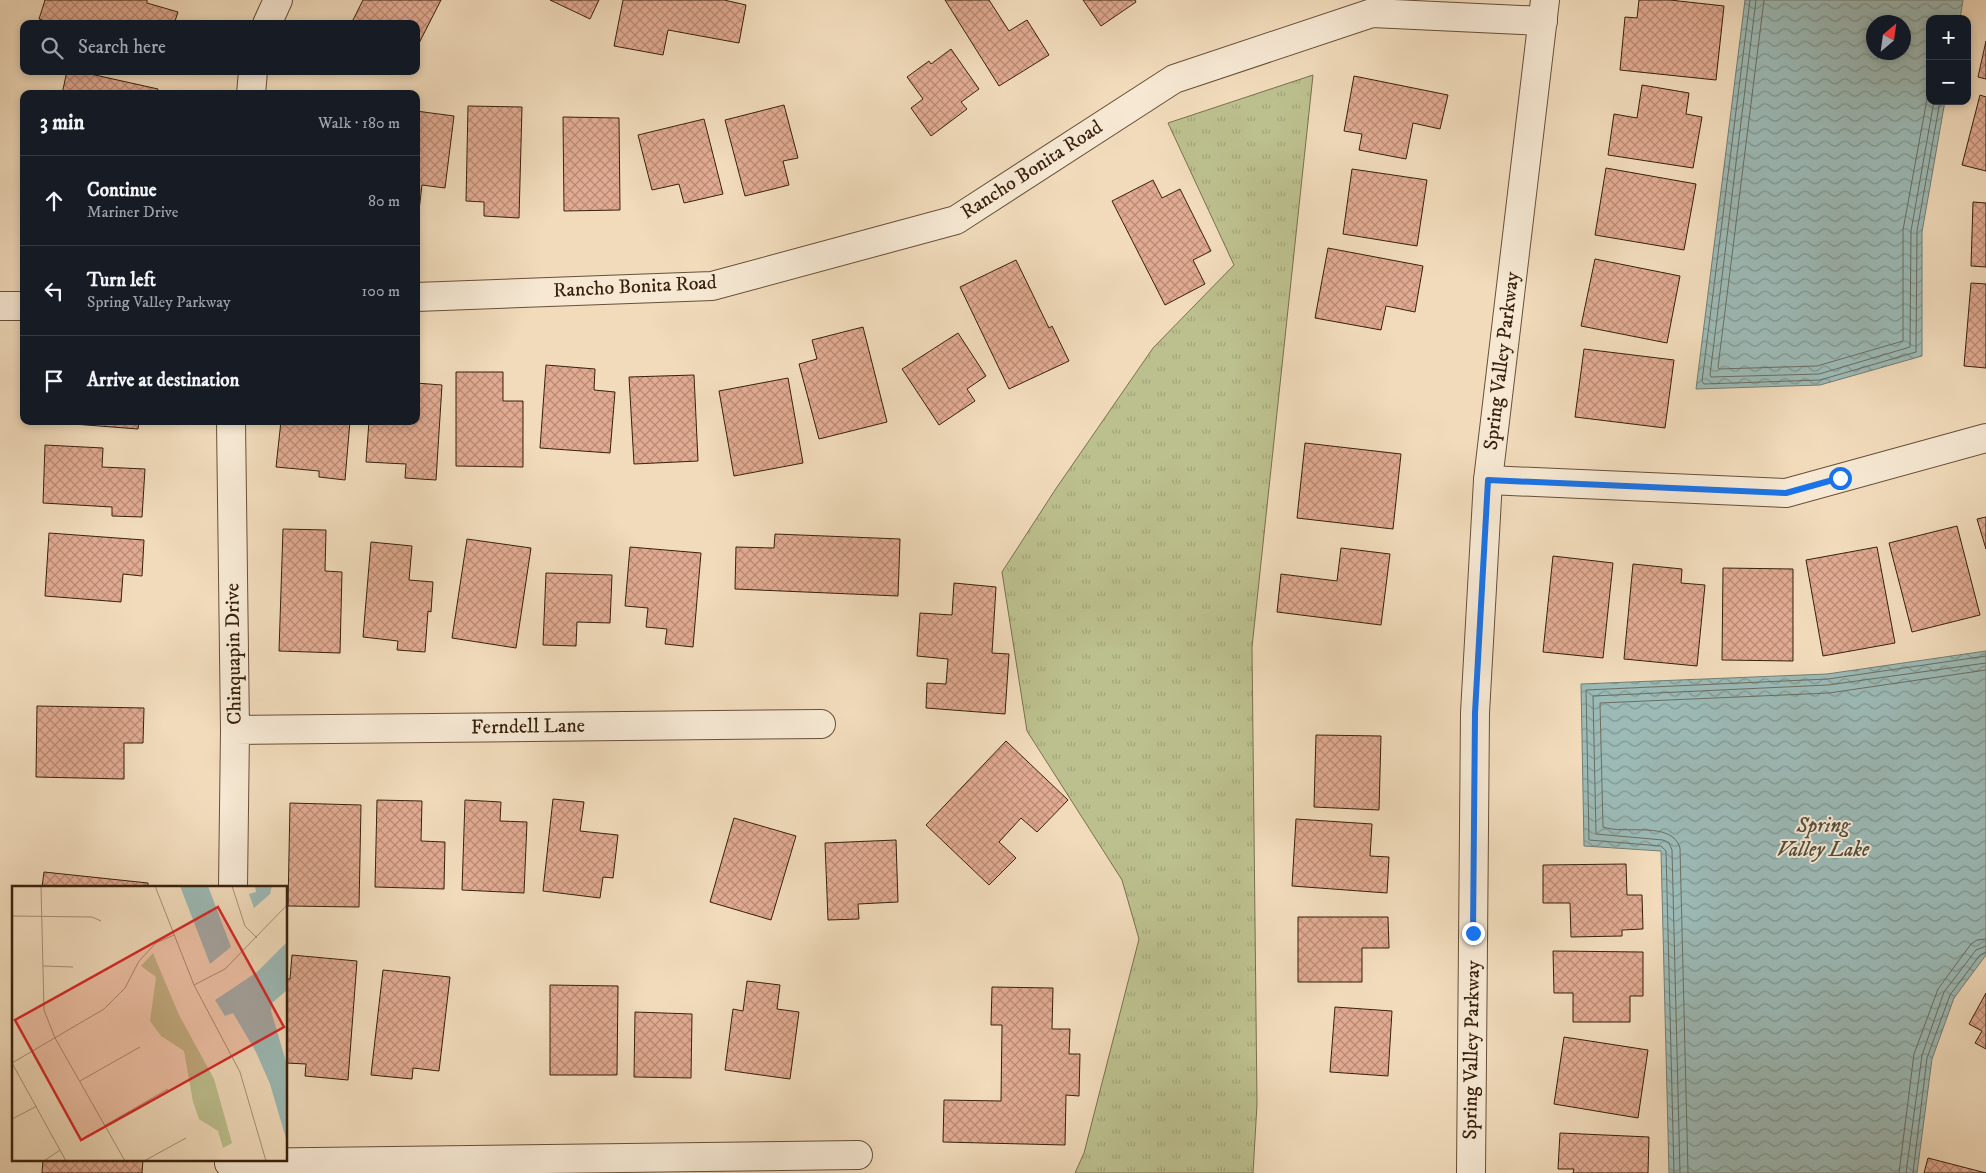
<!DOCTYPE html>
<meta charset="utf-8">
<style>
:root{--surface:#171b24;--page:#20242c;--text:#f1f3f6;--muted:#9ea1a6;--line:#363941}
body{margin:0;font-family:"IM FELL DW Pica",serif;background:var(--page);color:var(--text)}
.controls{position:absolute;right:15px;top:15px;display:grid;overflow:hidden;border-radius:10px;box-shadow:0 2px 8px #0003}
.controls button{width:45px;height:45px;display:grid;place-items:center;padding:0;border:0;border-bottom:1px solid var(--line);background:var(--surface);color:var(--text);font:25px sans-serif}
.compass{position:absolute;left:1866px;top:15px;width:45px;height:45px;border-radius:50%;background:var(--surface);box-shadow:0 2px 8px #0003;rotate:29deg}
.stop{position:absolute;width:15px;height:15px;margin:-11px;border:4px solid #1a73e8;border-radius:50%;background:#fff}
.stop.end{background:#1a73e8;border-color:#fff;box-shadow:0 1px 5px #0008}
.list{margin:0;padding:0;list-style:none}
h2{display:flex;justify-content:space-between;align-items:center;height:65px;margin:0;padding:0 20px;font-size:21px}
h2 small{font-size:16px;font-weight:400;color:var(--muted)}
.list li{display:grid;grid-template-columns:32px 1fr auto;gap:15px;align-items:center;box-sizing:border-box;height:90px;padding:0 20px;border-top:1px solid var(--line)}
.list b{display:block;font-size:19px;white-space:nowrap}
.list p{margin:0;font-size:16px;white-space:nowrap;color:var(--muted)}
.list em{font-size:16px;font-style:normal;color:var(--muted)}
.icon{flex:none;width:28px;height:28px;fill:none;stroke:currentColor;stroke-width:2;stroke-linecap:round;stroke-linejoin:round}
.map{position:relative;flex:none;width:1986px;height:1173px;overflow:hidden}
.search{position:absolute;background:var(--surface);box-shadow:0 2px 8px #0003;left:20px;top:20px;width:400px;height:55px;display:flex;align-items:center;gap:12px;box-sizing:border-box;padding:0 18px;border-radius:10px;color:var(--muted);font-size:19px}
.panel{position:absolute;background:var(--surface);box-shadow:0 2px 8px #0003;left:20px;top:90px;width:400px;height:335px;border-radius:10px}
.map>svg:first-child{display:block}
.grass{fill:url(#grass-tufts);stroke:#7a704d}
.water{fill:url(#water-waves);stroke:#747d72;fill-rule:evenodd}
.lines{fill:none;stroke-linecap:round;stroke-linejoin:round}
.shore{stroke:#6a6e61;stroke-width:1}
.building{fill:url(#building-cross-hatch);stroke:#39210c}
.minor-casing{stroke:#675038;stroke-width:30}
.tertiary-casing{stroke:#675038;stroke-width:30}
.minor{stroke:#f6e8d3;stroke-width:28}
.tertiary{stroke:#f6e8d3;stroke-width:28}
.route{stroke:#1a73e8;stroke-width:6}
.labels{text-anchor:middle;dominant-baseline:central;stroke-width:4;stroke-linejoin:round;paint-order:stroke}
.street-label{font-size:20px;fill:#39210c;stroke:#f6e8d3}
.water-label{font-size:21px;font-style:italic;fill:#574f3f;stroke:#f6e8d3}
.inset-road{fill:none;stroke:#a79175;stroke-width:1}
.view{fill:#d62828;fill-opacity:0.15;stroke:#d62828;stroke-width:2.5}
.inset-edge{fill:none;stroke:#39210c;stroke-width:2.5}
</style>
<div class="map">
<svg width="1986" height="1173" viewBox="0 0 1986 1173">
<defs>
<pattern id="grass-tufts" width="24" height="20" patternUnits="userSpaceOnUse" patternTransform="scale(1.25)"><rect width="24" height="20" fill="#bcc08e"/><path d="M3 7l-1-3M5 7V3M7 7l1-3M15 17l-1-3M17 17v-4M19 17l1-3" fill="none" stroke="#a2a579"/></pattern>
<pattern id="water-waves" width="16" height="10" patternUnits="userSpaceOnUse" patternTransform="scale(1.25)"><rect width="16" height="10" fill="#9cbab6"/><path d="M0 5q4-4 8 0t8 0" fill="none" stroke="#809792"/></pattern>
<pattern id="building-cross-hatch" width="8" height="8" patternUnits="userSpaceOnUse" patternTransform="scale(1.25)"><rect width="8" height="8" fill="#e1aa91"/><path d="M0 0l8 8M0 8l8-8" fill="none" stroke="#b78a75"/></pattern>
</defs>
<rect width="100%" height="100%" fill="#f1dbbb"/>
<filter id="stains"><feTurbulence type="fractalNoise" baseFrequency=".004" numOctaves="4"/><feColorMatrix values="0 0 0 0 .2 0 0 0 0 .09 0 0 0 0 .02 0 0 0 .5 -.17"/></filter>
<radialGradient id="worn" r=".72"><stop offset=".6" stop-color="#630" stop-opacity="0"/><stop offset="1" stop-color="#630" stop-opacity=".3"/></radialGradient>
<path class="grass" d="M1313,75L1252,647L1257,1104L1253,1173H1075L1084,1153L1139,939L1122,880L1027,731L1002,572L1055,490L1153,348L1234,265L1168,123Z"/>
<path class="water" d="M1745,0H1963L1960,19H1930V101H1945L1922,232V356L1820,385L1696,389ZM1874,22H1904V52H1874Z
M1986,651V955L1954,998L1932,1059L1917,1173H1669L1661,851L1584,846L1581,684L1827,674Z"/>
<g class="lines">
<path class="shore" d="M1750,0L1702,381L1704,384L1820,380L1916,352L1917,231L1940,101
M1756,0L1710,375L1711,377L1819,374L1910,347L1911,231L1934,101
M1764,0L1718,367L1719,369L1817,366L1903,341V230L1927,99L1930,91
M1674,1173L1666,851L1661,846L1589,840L1586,690L1828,679L1986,656
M1680,1173L1672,850L1669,843L1663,840L1596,834L1593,696L1828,685L1986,663
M1688,1173L1680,848C1672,820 1624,835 1603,827L1600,703L1829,693L1986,670
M1899,1173L1914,1054L1938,989L1971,944L1977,940L1986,939
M1906,1173L1922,1055L1944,992L1976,950L1986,946
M1913,1173L1927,1058L1950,995L1980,955L1986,952"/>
</g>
<path class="building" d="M45,0H147V3L178,12L174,24H54L39,19Z
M363,0H441L416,49V24H351Z
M550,0H599L590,19Z
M623,0H724L746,5L739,43L668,30L663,55L614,46Z
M945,0H989L1009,31L1027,20L1049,55L999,86Z
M1083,0H1135L1136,2L1101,26Z
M1639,0H1670L1724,6L1716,80L1620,70L1625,17L1637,18Z
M1986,41V79L1978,77Z
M951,49L979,89L961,102L967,109L931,136L911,108L923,99L907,77L929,61L931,64Z
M67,71H77L158,89L157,94H62Z
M1354,76L1448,95L1440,129L1413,123L1406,159L1359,150L1362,134L1344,131Z
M1642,85L1689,93L1686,114L1702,117L1693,168L1608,155L1614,114L1637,118Z
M1980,95L1986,97V171L1962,165Z
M784,105L798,158L783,161L789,185L745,196L725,120Z
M468,106L522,107L519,218L484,216V202L466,201Z
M416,111L454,116L445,188L422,185L418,219Z
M563,117L619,118L620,210L564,211Z
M704,119L723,194L684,203L679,184L652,190L638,135Z
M1606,168L1696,184L1684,250L1595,235Z
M1352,169L1427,180L1417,246L1343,234Z
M1153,180L1162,198L1180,189L1211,251L1193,260L1205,284L1165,305L1112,201Z
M1973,202L1986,203V267L1971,266Z
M1328,248L1423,266L1415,312L1386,306L1381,330L1315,318Z
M1595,259L1680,276L1667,343L1581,326Z
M1016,260L1049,328L1052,326L1069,361L1009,389L960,287Z
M1971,283L1986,284V368L1964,366Z
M863,327L887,422L819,439L799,364L817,359L812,340Z
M958,333L986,376L967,389L975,401L939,425L902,369Z
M1584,349L1674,360L1665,428L1575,417Z
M546,365L595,369L594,390L615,392L610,453L540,448Z
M456,372H503V401H523V467L456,466Z
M694,375L698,461L634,464L629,377Z
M788,378L803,463L734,476L719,391Z
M416,383L442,385L436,480L405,478L406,464L366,462L369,421H416Z
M35,421H139L138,429Z
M281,421H350L345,480L319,477V471L276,467Z
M1305,443L1401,454L1393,529L1297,518Z
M45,445L103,448L102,467L145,469L142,517L112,516V507L43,503Z
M1986,517V549L1977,519Z
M1957,526L1980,615L1912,632L1889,543Z
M283,529L326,530L325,571L342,572L340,653L279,651Z
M49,533L144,540L142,576L123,574L121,602L45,596Z
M775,534L900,539L898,596L735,589L736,547L774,548Z
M467,539L531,548L516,648L452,638Z
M371,542L412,546L409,580L433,582L431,612L428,611L425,652L397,650L398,641L363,637Z
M630,547L701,553L693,647L665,644L667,629L646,627L648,608L625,606Z
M1877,547L1895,643L1823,656L1806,560Z
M1341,548L1390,554L1381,625L1277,612L1281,574L1337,581Z
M1553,556L1613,563L1603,658L1543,652Z
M1633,564L1682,569L1681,583L1705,585L1697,666L1624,659Z
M1723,568L1793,569V661L1722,660Z
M546,573L612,575L610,623L577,622L576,646L543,645Z
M954,583L996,587L992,653L1009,654L1005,714L926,708L927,683L946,684L948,659L917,656L920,613L952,615Z
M37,706L144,708L143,743H124V779L36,777Z
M1316,735L1381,736L1379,810L1314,807Z
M1006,741L1068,800L1037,832L1021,818L999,842L1016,858L989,885L926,825Z
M553,799L584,802L580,831L618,835L613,878L603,877L600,898L543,891Z
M377,800L422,801L421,841L445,842L444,889L375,887Z
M465,800L501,802L500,821L527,822L524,893L462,890Z
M290,803L361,805L359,907L288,906Z
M734,818L796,836L771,920L710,902Z
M1296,819L1372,824L1370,856L1389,857L1387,893L1292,886Z
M896,840L898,902L858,904L859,919L828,920L825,843Z
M1626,864L1627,895H1642L1643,929L1622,930V936L1571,937L1570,903H1543V865Z
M44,872L148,883V887H42Z
M1298,917H1388L1389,948H1362V982H1298Z
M1553,951L1643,952V996H1630V1022H1573V993H1554Z
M292,955L357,961L348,1080L305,1076L306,1064L286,1063V979H290Z
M383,970L450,977L439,1071L413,1068L412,1079L371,1075Z
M747,981L780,985L777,1009L799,1012L790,1079L725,1070L733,1009L743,1011Z
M550,985L618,986L617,1075H550Z
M992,987L1053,988L1052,1029H1070L1069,1054H1080L1079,1096L1066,1095L1065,1145L943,1142L944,1100L1001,1101L1002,1025H991Z
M1986,993V1049L1975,1043L1982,1031L1969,1024Z
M1335,1007L1392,1011L1388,1076L1330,1072Z
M635,1012L692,1014L691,1078L634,1077Z
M1564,1037L1648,1050L1638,1118L1554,1104Z
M1560,1133L1649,1137L1648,1173H1573L1574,1169H1558Z
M1928,1158L1986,1173H1924Z
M43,1159H143L142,1173H42Z"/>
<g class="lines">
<g class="minor-casing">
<path id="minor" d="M267,24L278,0
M251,94L253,71
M416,297L712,286L956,220L1174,79L1372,13L1543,21
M0,306H24
M231,421L235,730L233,887
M1488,480L1786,493L1986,438
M235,730L821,724
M229,1163L858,1155"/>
</g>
<g class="tertiary-casing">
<path id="tertiary" d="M1471,1173L1475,713L1488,480L1545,0"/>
</g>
<use href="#minor" class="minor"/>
<use href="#tertiary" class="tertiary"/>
</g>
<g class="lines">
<path class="route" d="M1473,933L1475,713L1488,480L1786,493L1840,478"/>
</g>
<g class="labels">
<g class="street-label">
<text transform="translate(1032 170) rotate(-33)">Rancho Bonita Road</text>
<text transform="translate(635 287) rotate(-3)">Rancho Bonita Road</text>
<text transform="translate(1502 361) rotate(-83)">Spring Valley Parkway</text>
<text transform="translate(234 654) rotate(-91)">Chinquapin Drive</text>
<text transform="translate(528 727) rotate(-1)">Ferndell Lane</text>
<text transform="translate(1472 1050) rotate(-89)">Spring Valley Parkway</text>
</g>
<g class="water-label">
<text x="1823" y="826">Spring<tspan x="1823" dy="24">Valley Lake</tspan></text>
</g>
</g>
<g transform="translate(12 886)">
<rect width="275" height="275" fill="#f1dbbb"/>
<path d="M141,67L167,129L202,193L220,257L211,262L206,245L187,233L181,216L172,165L149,150L138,135L144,91L129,80Z" fill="#bcc08e"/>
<path d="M168,0H196L219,61L198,78ZM243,0H260L258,8L242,22L237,8L244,6ZM275,56V104L260,117L259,125L275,179V256L258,198L244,166L221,127L213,130L203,114L245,86Z" fill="#9cbab6"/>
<path class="inset-road" d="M29,0L32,124L43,152L113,275M143,0L182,99L228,186L254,275M220,0L233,40L245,52M0,30L80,31L89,35M31,80L61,81M182,99L213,83L275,19M68,195L128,161M0,233L25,220M92,240L156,203M32,275L48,264M54,275L0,177L92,123L113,102L127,75L144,57L162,49M132,275L174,252"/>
<path class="view" d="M206,21L272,141L69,254L3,134Z"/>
<rect width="275" height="275" class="inset-edge"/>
</g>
<rect width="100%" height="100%" filter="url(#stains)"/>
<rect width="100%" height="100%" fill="url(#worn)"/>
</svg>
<div class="controls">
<button>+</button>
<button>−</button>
</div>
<svg class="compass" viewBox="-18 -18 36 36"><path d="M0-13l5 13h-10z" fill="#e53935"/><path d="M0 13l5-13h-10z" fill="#9ea1a6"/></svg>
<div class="stop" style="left:1840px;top:478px"></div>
<div class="stop end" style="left:1473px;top:933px"></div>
<div class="search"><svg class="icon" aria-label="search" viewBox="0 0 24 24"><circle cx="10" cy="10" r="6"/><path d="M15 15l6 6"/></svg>Search here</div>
<section class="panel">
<h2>3 min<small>Walk · 180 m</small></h2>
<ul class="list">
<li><svg class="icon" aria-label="ahead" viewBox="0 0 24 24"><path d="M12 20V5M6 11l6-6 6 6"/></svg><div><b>Continue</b><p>Mariner Drive</p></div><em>80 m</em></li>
<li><svg class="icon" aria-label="left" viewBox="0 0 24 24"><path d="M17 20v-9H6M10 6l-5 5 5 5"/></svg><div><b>Turn left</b><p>Spring Valley Parkway</p></div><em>100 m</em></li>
<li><svg class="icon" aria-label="arrive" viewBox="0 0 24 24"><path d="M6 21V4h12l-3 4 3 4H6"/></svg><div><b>Arrive at destination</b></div></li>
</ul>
</section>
</div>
